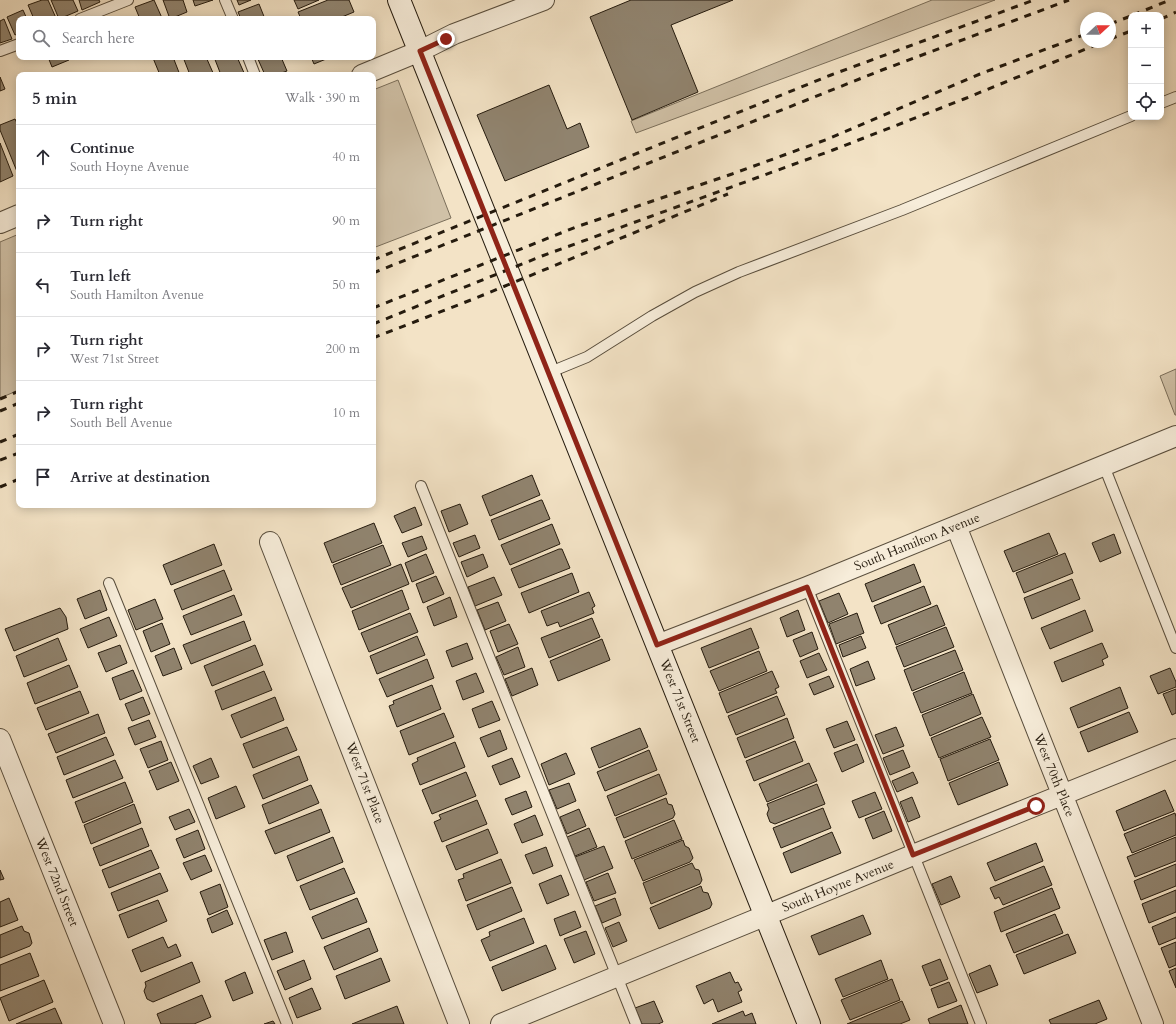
<!DOCTYPE html>
<meta charset="utf-8">
<style>
:root{--surface:#fff;--page:#f2f2f3;--text:#2b2b33;--muted:#7c7c81;--line:#e1e1e2}
body{margin:0;font-family:Cardo,serif;background:var(--page);color:var(--text)}
.controls{position:absolute;right:12px;top:12px;display:grid;overflow:hidden;border-radius:8px;box-shadow:0 2px 10px #0003}
.controls button{width:36px;height:36px;display:grid;place-items:center;padding:0;border:0;border-bottom:1px solid var(--line);background:var(--surface);color:var(--text);font:20px sans-serif}
.compass{position:absolute;left:1080px;top:12px;width:36px;height:36px;border-radius:50%;background:var(--surface);box-shadow:0 2px 10px #0003;rotate:69deg}
.stop{position:absolute;width:12px;height:12px;margin:-9px;border:3px solid #8f2418;border-radius:50%;background:#fff}
.stop.end{background:#8f2418;border-color:#fff;box-shadow:0 1px 4px #0008}
.list{margin:0;padding:0;list-style:none}
h2{display:flex;justify-content:space-between;align-items:center;height:52px;margin:0;padding:0 16px;font-size:17px}
h2 small{font-size:13px;font-weight:400;color:var(--muted)}
.list li{display:grid;grid-template-columns:26px 1fr auto;gap:12px;align-items:center;box-sizing:border-box;height:64px;padding:0 16px;border-top:1px solid var(--line)}
.list b{display:block;font-size:15px;white-space:nowrap}
.list p{margin:0;font-size:13px;white-space:nowrap;color:var(--muted)}
.list em{font-size:13px;font-style:normal;color:var(--muted)}
.icon{flex:none;width:22px;height:22px;fill:none;stroke:currentColor;stroke-width:2;stroke-linecap:round;stroke-linejoin:round}
.map{position:relative;flex:none;width:1176px;height:1024px;overflow:hidden}
.search{position:absolute;background:var(--surface);box-shadow:0 2px 10px #0003;left:16px;top:16px;width:360px;height:44px;display:flex;align-items:center;gap:10px;box-sizing:border-box;padding:0 14px;border-radius:8px;color:var(--muted);font-size:15px}
.panel{position:absolute;background:var(--surface);box-shadow:0 2px 10px #0003;left:16px;top:72px;width:360px;height:436px;border-radius:8px}
.map>svg:first-child{display:block}
.green{fill:#d0c1a7;stroke:#7a6e5a}
.building{fill:#90836e;stroke:#251b0e}
.lines{fill:none;stroke-linecap:round;stroke-linejoin:round}
.service-casing{stroke:#584d3c;stroke-width:12}
.minor-casing{stroke:#584d3c;stroke-width:22}
.secondary-casing{stroke:#251b0e;stroke-width:24}
.service{stroke:#f7edda;stroke-width:10}
.minor{stroke:#f7edda;stroke-width:20}
.secondary{stroke:#f7edda;stroke-width:22}
.rail{stroke:#251b0e;stroke-width:3;stroke-dasharray:7 7;stroke-linecap:butt}
.route{stroke:#8f2418;stroke-width:5}
.labels{text-anchor:middle;dominant-baseline:central;stroke-width:3;stroke-linejoin:round;paint-order:stroke}
.street-label{font-size:13px;fill:#251b0e;stroke:#f7edda}
</style>
<div class="map">
<svg width="1176" height="1024" viewBox="0 0 1176 1024">
<rect width="100%" height="100%" fill="#f3e3c6"/>
<filter id="stains"><feTurbulence type="fractalNoise" baseFrequency=".005" numOctaves="4"/><feColorMatrix values="0 0 0 0 .2 0 0 0 0 .09 0 0 0 0 .02 0 0 0 .5 -.17"/></filter>
<radialGradient id="worn" r=".72"><stop offset=".6" stop-color="#630" stop-opacity="0"/><stop offset="1" stop-color="#630" stop-opacity=".3"/></radialGradient>
<path class="green" d="M932,0H995L636,133L631,121Z
M398,80L451,218L373,248V90Z
M19,234V390L0,398V242Z
M1176,369V415H1175L1160,376Z"/>
<path class="building" d="M42,0H48L56,18L34,19L28,5Z
M51,0H73L78,11L59,19Z
M79,0H99L100,2L82,10Z
M154,0L162,18L140,19L135,7Z
M163,0H183L187,12L170,19Z
M193,0H213L195,6Z
M237,0H251L239,5Z
M294,0H319L298,9Z
M328,0H349L354,12L337,19H301L298,12Z
M631,0H733L671,25L698,92L632,120L590,17Z
M259,4L265,19H241L238,12Z
M23,10L27,19H19V33L15,35L7,17Z
M4,19L12,39L0,43V21Z
M48,57H67L69,60L52,67Z
M156,57H173L180,75H160L153,58Z
M183,57H206L214,75H190Z
M214,57H237L245,75H221Z
M257,57H281L287,71L276,75H265Z
M311,57H331L314,64Z
M0,77L5,89L0,91Z
M549,85L567,129L580,123L589,147L505,181L477,115Z
M15,119L19,127V174H18L0,130V125Z
M0,143L13,176L0,182Z
M532,475L540,495L490,516L482,496Z
M541,500H542L550,519L499,540L491,520Z
M460,504L468,524L449,532L441,511Z
M415,507L422,525L402,533L394,516Z
M374,523L382,543L332,563L324,543Z
M552,524L560,544L510,565L501,545Z
M1049,533L1058,554L1013,572L1004,551Z
M1114,534L1121,553L1100,562L1092,543Z
M475,535L480,548L459,557L453,543Z
M422,536L427,549L408,557L402,543Z
M214,544L222,565L171,585L163,565Z
M383,545L391,565L341,585L333,565Z
M559,549H562L570,568L519,588L511,569Z
M1065,553L1073,573L1024,593L1016,573Z
M426,554L434,573L412,582L405,563Z
M483,554L488,567L467,577L461,562Z
M401,564L409,584L351,608L342,588Z
M914,564L921,582L872,602L865,584Z
M224,570L232,590L182,610L174,590Z
M572,573L579,592L529,613L521,593Z
M436,576L444,594L423,603L416,584Z
M494,577L502,595L475,606L468,587Z
M1072,579L1080,599L1032,619L1024,598Z
M924,586L931,604L881,624L874,606Z
M100,590L107,610L85,619L77,599Z
M402,590L409,609L359,630L352,611Z
M589,592L595,606L592,608L594,613L560,627L558,622L547,626L541,611Z
M839,593L848,614L828,623L819,601Z
M234,595L242,615L191,635L183,616Z
M450,597L457,617L434,626L427,607Z
M155,599L163,619L136,630L128,610Z
M498,602L506,621L485,630L477,610Z
M937,605L945,625L896,645L888,625Z
M60,608L66,617L68,629L14,651L5,629Z
M798,610L805,630L787,637L780,618Z
M1085,610L1093,631L1050,649L1041,628Z
M410,613L418,632L369,652L361,633Z
M857,613L864,633L836,644L829,624Z
M109,617L117,636L88,648L80,629Z
M592,618L600,637L549,658L541,638Z
M244,621L251,640L191,664L183,645Z
M162,623L170,644L151,652L143,631Z
M509,624L518,644L498,652L490,631Z
M946,627L954,647L904,667L896,647Z
M751,628L759,648L709,668L701,648Z
M812,632L818,649L800,657L793,640Z
M417,636L425,655L377,674L370,656Z
M861,636L866,648L843,657L839,645Z
M58,638L67,660L24,677L16,656Z
M602,639L610,660L558,681L550,661Z
M467,643L473,659L452,667L446,651Z
M1102,643L1108,657L1102,660L1104,665L1062,682L1054,662Z
M120,645L127,663L106,672L98,653Z
M255,645L263,665L212,686L204,666Z
M518,647L525,667L504,675L496,657Z
M174,648L182,669L163,676L155,656Z
M955,650L963,670L912,691L904,670Z
M759,651L767,671L719,691L710,671Z
M819,653L827,670L807,678L800,661Z
M427,659L434,678L387,697L379,679Z
M868,661L875,679L856,686L850,669Z
M69,665L78,687L35,704L27,683Z
M532,668L538,685L512,696L505,679Z
M1170,668L1176,682V687L1158,694L1150,676Z
M133,670L142,691L120,700L112,678Z
M264,671L272,690L222,710L215,691Z
M772,671L779,687L775,689L777,693L727,713L719,693Z
M964,672L972,693L921,713L913,693Z
M476,673L484,692L463,700L456,681Z
M829,676L834,687L814,695L809,684Z
M432,685L441,709L397,727L389,706L394,704L393,701Z
M1120,687L1128,708L1078,728L1070,708Z
M1176,689V713L1172,715L1163,694Z
M80,691L89,713L46,730L37,708Z
M973,694L981,714L930,736L922,715Z
M777,696L785,715L736,735L728,716Z
M143,697L150,714L132,721L125,704Z
M275,697L284,720L241,738L231,715Z
M492,701L500,720L479,728L472,709Z
M1129,712L1138,732L1088,752L1080,732Z
M444,713L454,737L409,755L400,731Z
M98,714L105,733L56,753L48,734Z
M982,717L991,737L939,758L931,738Z
M787,718L794,738L745,758L737,738Z
M149,720L156,737L135,745L128,728Z
M847,721L855,740L834,748L826,729Z
M287,727L297,750L253,768L243,744Z
M896,727L904,746L883,754L875,735Z
M640,728L648,747L599,768L591,748Z
M500,730L507,749L488,757L480,738Z
M106,737L114,755L64,775L57,757Z
M990,739L999,760L948,781L940,759Z
M161,741L168,760L148,768L140,749Z
M795,741L803,761L754,781L746,761Z
M455,742L465,767L420,785L412,764L418,761L417,758Z
M857,744L864,762L842,772L834,753Z
M649,750L657,770L605,791L597,772Z
M903,750L910,767L890,775L883,758Z
M566,753L575,774L549,785L541,764Z
M299,756L308,780L263,799L253,775Z
M211,758L219,777L201,784L193,766Z
M512,758L520,777L500,785L492,766Z
M115,760L123,778L73,798L66,780Z
M171,762L179,781L157,790L149,771Z
M999,762L1008,785L958,805L949,783Z
M809,763L817,781L767,802L759,784Z
M466,772L476,796L432,814L422,790Z
M913,772L918,783L897,792L892,781Z
M659,774L667,794L615,816L607,796Z
M125,782L133,802L83,823L75,802Z
M569,783L576,801L557,809L549,790Z
M817,784L825,804L775,824L770,822L767,814L769,809L767,804Z
M311,785L319,803L269,824L262,805Z
M236,786L245,807L216,819L208,798Z
M1165,790L1174,811L1124,831L1116,811Z
M526,791L532,807L512,815L505,799Z
M875,792L882,809L859,818L852,801Z
M912,797L920,817L908,822L900,802Z
M666,798L668,804L672,805L675,814L673,818L624,838L616,818Z
M477,800L487,824L442,842L434,822L441,819L439,815Z
M134,804L141,823L91,844L84,825Z
M823,808L831,828L781,848L773,828Z
M189,809L195,822L175,830L169,817Z
M321,809L330,832L275,854L265,831Z
M579,809L586,826L567,834L560,817Z
M884,811L892,831L873,839L865,819Z
M1175,813L1176,817V835L1132,853L1124,834Z
M535,815L543,835L522,843L514,824Z
M674,820L682,839L632,859L625,841Z
M142,828L149,846L100,866L93,848Z
M589,828L597,847L575,856L567,837Z
M488,829L498,853L456,870L446,846Z
M198,830L205,849L184,858L176,839Z
M832,832L841,853L791,873L783,853Z
M333,837L343,862L297,881L287,856Z
M1176,837V861L1135,877L1127,857Z
M683,840L685,846L689,848L693,858L690,862L643,881L634,860Z
M1036,843L1043,861L995,881L987,863Z
M604,846L613,868L584,880L575,857Z
M546,847L553,866L533,874L525,855Z
M151,850L159,868L109,888L102,870Z
M205,855L212,871L191,880L183,863Z
M501,859L511,883L466,901L458,880L464,878L463,874Z
M692,863L695,869L699,870L702,880L700,884L651,904L643,883Z
M1176,864V886L1141,900L1134,881Z
M1044,866L1052,885L1003,905L999,897L995,899L990,888Z
M344,868L355,893L310,910L300,886Z
M0,870L4,879L0,880Z
M160,873L168,891L118,911L111,893Z
M608,873L616,893L594,901L586,882Z
M561,875L569,895L547,904L539,884Z
M951,876L960,897L941,905L932,884Z
M220,884L228,907L209,915L200,892Z
M701,886L703,892L708,893L712,904L710,908L659,929L650,908Z
M512,887L522,911L477,930L467,905Z
M1052,888L1060,908L1001,932L994,912Z
M1176,890V912L1149,923L1142,904Z
M9,898L18,920L0,927V902Z
M357,898L367,922L322,939L312,917Z
M615,898L621,915L602,923L595,906Z
M158,900L167,921L128,938L119,915Z
M227,910L233,924L212,933L207,919Z
M575,911L581,927L560,936L554,919Z
M1055,914L1063,933L1014,953L1006,934Z
M863,915L871,934L819,955L811,936Z
M1176,917V938L1159,945L1152,927Z
M524,918L534,943L490,961L481,940L490,936L489,932Z
M619,922L627,941L613,947L605,928Z
M22,926L24,931L29,933L32,943L30,946L0,958V935Z
M369,928L378,951L334,970L324,947Z
M586,931L595,954L574,963L564,939Z
M286,932L293,952L272,960L264,940Z
M1068,934L1076,953L1024,974L1016,955Z
M163,937L168,948L176,944L181,956L141,972L132,950Z
M1176,942V965L1169,968L1161,948Z
M546,945L556,969L502,991L492,967Z
M30,953L39,976L0,991V965Z
M381,958L390,981L345,999L336,976Z
M940,959L948,979L930,986L922,966Z
M304,960L311,979L285,990L277,971Z
M881,960L888,979L843,997L835,979Z
M192,962L200,982L153,1002L147,999L144,991L146,986L145,982Z
M990,965L998,985L977,993L969,974Z
M1176,968V988L1169,971Z
M245,972L253,993L233,1001L225,981Z
M730,972L735,983L738,982L742,990L738,992L742,1002L718,1012L713,999L704,1004L696,986Z
M892,979L900,1000L850,1020L841,1000Z
M44,980L53,1002L9,1021L0,998Z
M949,982L957,1001L938,1008L931,989Z
M312,988L321,1009L297,1018L289,998Z
M202,995L211,1017L194,1024H161L157,1014Z
M1099,1000L1107,1019L1095,1024H1051L1049,1020Z
M654,1001L663,1022L658,1024H642L635,1008Z
M902,1001L910,1020L900,1024H847Z
M961,1005L968,1024H930L928,1019Z
M397,1006L404,1024H352Z
M55,1008L62,1024H16Z
M743,1011L745,1016L752,1013L756,1024H712Z
M273,1021L275,1024H264Z"/>
<g class="lines">
<g class="service-casing">
<path id="service" d="M225,0L233,19
M80,19L128,0
M0,51L19,44
M248,57L255,75
M1161,103L1176,97
M548,373L587,357L652,316L695,292L739,272L902,210L1131,116
M1104,466L1176,648
M421,486L636,1024
M109,583L287,1024
M807,587L981,1024"/>
</g>
<g class="minor-casing">
<path id="minor" d="M362,75L420,51L454,34L544,0
M0,223L19,215
M956,526L1153,1024
M270,542L459,1024
M657,645L807,587L1176,436
M0,739L114,1024
M501,1024L913,855L1176,749"/>
</g>
<g class="secondary-casing">
<path id="secondary" d="M399,0L809,1024"/>
</g>
<use href="#service" class="service"/>
<use href="#minor" class="minor"/>
<use href="#secondary" class="secondary"/>
<path class="rail" d="M1133,15L1170,0
M1161,19L1176,12
M1110,24L1131,16
M1110,39L1131,31
M373,260L831,75L1034,0
M373,273L882,70L1069,0
M373,308L576,227L732,174L828,139L980,74L1086,34
M373,324L542,256L833,150L964,99L1103,42
M373,338L476,298L728,194
M0,399L19,391
M0,411L19,403
M0,442L19,434
M0,460L19,453
M0,487L19,479"/>
</g>
<g class="lines">
<path class="route" d="M446,39L420,51L657,645L807,587L913,855L1036,806"/>
</g>
<g class="labels">
<g class="street-label">
<text transform="translate(917 542) rotate(-22)">South Hamilton Avenue</text>
<text transform="translate(680 701) rotate(68)">West 71st Street</text>
<text transform="translate(1054 775) rotate(68)">West 70th Place</text>
<text transform="translate(365 783) rotate(69)">West 71st Place</text>
<text transform="translate(57 882) rotate(68)">West 72nd Street</text>
<text transform="translate(838 886) rotate(-22)">South Hoyne Avenue</text>
</g>
</g>
<rect width="100%" height="100%" filter="url(#stains)"/>
<rect width="100%" height="100%" fill="url(#worn)"/>
</svg>
<div class="controls">
<button>+</button>
<button>−</button>
<button><svg class="icon" aria-label="locate" viewBox="0 0 24 24"><circle cx="12" cy="12" r="6"/><path d="M12 2v4M12 18v4M2 12h4M18 12h4"/></svg></button>
</div>
<svg class="compass" viewBox="-18 -18 36 36"><path d="M0-13l5 13h-10z" fill="#e53935"/><path d="M0 13l5-13h-10z" fill="#7c7c81"/></svg>
<div class="stop" style="left:1036px;top:806px"></div>
<div class="stop end" style="left:446px;top:39px"></div>
<div class="search"><svg class="icon" aria-label="search" viewBox="0 0 24 24"><circle cx="10" cy="10" r="6"/><path d="M15 15l6 6"/></svg>Search here</div>
<section class="panel">
<h2>5 min<small>Walk · 390 m</small></h2>
<ul class="list">
<li><svg class="icon" aria-label="ahead" viewBox="0 0 24 24"><path d="M12 20V5M6 11l6-6 6 6"/></svg><div><b>Continue</b><p>South Hoyne Avenue</p></div><em>40 m</em></li>
<li><svg class="icon" aria-label="right" viewBox="0 0 24 24"><path d="M7 20v-9h11M14 6l5 5-5 5"/></svg><div><b>Turn right</b></div><em>90 m</em></li>
<li><svg class="icon" aria-label="left" viewBox="0 0 24 24"><path d="M17 20v-9H6M10 6l-5 5 5 5"/></svg><div><b>Turn left</b><p>South Hamilton Avenue</p></div><em>50 m</em></li>
<li><svg class="icon" aria-label="right" viewBox="0 0 24 24"><path d="M7 20v-9h11M14 6l5 5-5 5"/></svg><div><b>Turn right</b><p>West 71st Street</p></div><em>200 m</em></li>
<li><svg class="icon" aria-label="right" viewBox="0 0 24 24"><path d="M7 20v-9h11M14 6l5 5-5 5"/></svg><div><b>Turn right</b><p>South Bell Avenue</p></div><em>10 m</em></li>
<li><svg class="icon" aria-label="arrive" viewBox="0 0 24 24"><path d="M6 21V4h12l-3 4 3 4H6"/></svg><div><b>Arrive at destination</b></div></li>
</ul>
</section>
</div>
